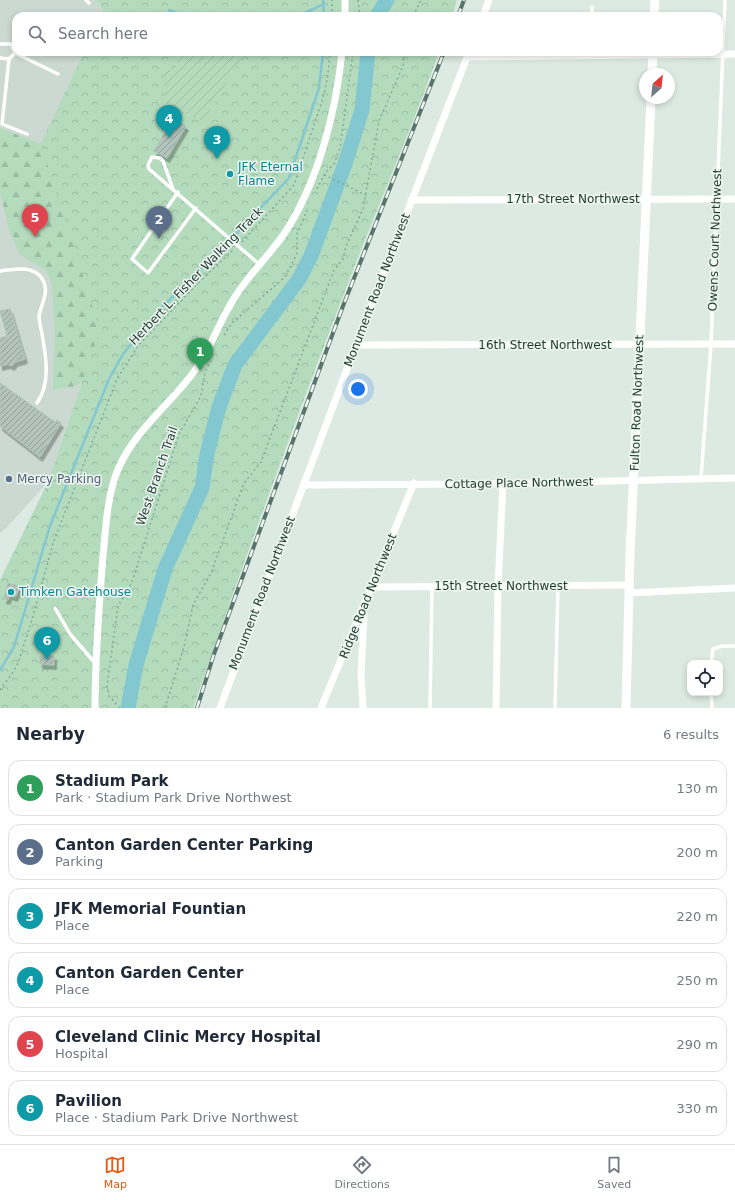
<!DOCTYPE html>
<meta charset="utf-8">
<style>
:root{--surface:#fff;--page:#f6f6f7;--text:#1f2937;--muted:#747a83;--line:#e0e1e3;--accent:#ea580c}
body{margin:0;font-family:"DejaVu Sans",sans-serif;background:var(--page);color:var(--text)}
.controls{position:absolute;right:12px;bottom:12px;display:grid;overflow:hidden;border-radius:8px;box-shadow:0 2px 6px #0003}
.controls button{width:36px;height:36px;display:grid;place-items:center;padding:0;border:0;border-bottom:1px solid var(--line);background:var(--surface);color:var(--text);font:20px sans-serif}
.compass{position:absolute;left:639px;top:68px;width:36px;height:36px;border-radius:50%;background:var(--surface);box-shadow:0 2px 6px #0003;rotate:27deg}
.you{position:absolute;left:358px;top:389px;width:14px;height:14px;margin:-10px;border:3px solid #fff;border-radius:50%;background:#1a73e8;box-shadow:0 0 0 6px #1a73e833}
.badge{display:grid;place-items:center;width:26px;height:26px;border-radius:50%;background:var(--accent);color:#fff;font-size:13px;font-weight:700}
.pin{position:absolute;translate:-50% -33px;filter:drop-shadow(0 1px 2px #0008)}
.pin::after{content:'';position:absolute;top:21px;width:14px;height:12px;background:inherit;clip-path:polygon(0 0,100% 0,50% 100%)}
.list{margin:0;padding:0;list-style:none}
h2{display:flex;justify-content:space-between;align-items:center;height:52px;margin:0;padding:0 16px;font-size:17px}
h2 small{font-size:13px;font-weight:400;color:var(--muted)}
.list li{display:grid;grid-template-columns:26px 1fr auto;gap:12px;align-items:center;box-sizing:border-box;height:56px;margin:0 8px 8px;padding:0 8px;border:1px solid var(--line);border-radius:12px}
.list b{display:block;font-size:15px;white-space:nowrap}
.list p{margin:0;font-size:13px;white-space:nowrap;color:var(--muted)}
.list em{font-size:13px;font-style:normal;color:var(--muted)}
.icon{flex:none;width:22px;height:22px;fill:none;stroke:currentColor;stroke-width:2;stroke-linecap:round;stroke-linejoin:round}
.map{position:relative;flex:none;width:735px;height:708px;overflow:hidden}
.search{position:absolute;background:var(--surface);box-shadow:0 2px 6px #0003;left:12px;right:12px;top:12px;height:44px;display:flex;align-items:center;gap:10px;box-sizing:border-box;padding:0 14px;border-radius:12px;color:var(--muted);font-size:15px}
.sheet{height:436px;background:var(--surface)}
nav{display:flex;justify-content:space-around;align-items:center;box-sizing:border-box;height:56px;border-top:1px solid var(--line);background:var(--surface);font-size:11px;color:var(--muted)}
nav a{display:grid;justify-items:center;gap:2px}
nav .on{color:var(--accent)}
.map>svg:first-child{display:block}
.built{fill:#cbd9d2}
.forest{fill:url(#forest-firs)}
.park{fill:url(#park-crowns)}
.garden{fill:url(#garden-furrows)}
.lines{fill:none;stroke-linecap:round;stroke-linejoin:round}
.stream{stroke:#83c8d0;stroke-width:2.5}
.river{stroke:#83c8d0;stroke-width:15}
.building{fill:url(#building-hatch);stroke:#b0c2b9;filter:url(#shadow)}
.path{stroke:#7dad9b;stroke-width:1.5;stroke-dasharray:2 3;stroke-linecap:butt}
.service{stroke:#fff;stroke-width:3.5}
.minor{stroke:#fff;stroke-width:7}
.secondary{stroke:#fff;stroke-width:9}
.rail-casing{stroke:#59746b;stroke-width:4}
.rail{stroke:#edf6f1;stroke-width:2.5;stroke-dasharray:8;stroke-linecap:butt}
.culture-dot{fill:#0f9aa8;stroke:#edf6f1;stroke-width:1.5}
.service-dot{fill:#5c6f8a;stroke:#edf6f1;stroke-width:1.5}
.labels{text-anchor:middle;dominant-baseline:central;stroke-width:3;stroke-linejoin:round;paint-order:stroke}
.culture-label{font-size:12px;fill:#0d838f;stroke:#edf6f1;text-anchor:start}
.street-label{font-size:12px;fill:#1f3830;stroke:#edf6f1}
.service-label{font-size:12px;fill:#4e5e75;stroke:#edf6f1;text-anchor:start}
</style>
<div class="map">
<svg width="735" height="708" viewBox="0 0 735 708">
<defs>
<pattern id="forest-firs" width="22" height="20" patternUnits="userSpaceOnUse"><rect width="22" height="20" fill="#b5dbbd"/><path d="M5 1l3.5 6h-7zM16 11l3.5 6h-7z" fill="#9bbda3"/></pattern>
<pattern id="park-crowns" width="20" height="18" patternUnits="userSpaceOnUse"><rect width="20" height="18" fill="#b5dbbd"/><path d="M2 6a3 3 0 1 1 6 0M12 15a3 3 0 1 1 6 0" fill="none" stroke="#9bbda3"/></pattern>
<pattern id="garden-furrows" width="10" height="10" patternUnits="userSpaceOnUse"><rect width="10" height="10" fill="#b5dbbd"/><path d="M-1 1l2-2M0 10L10 0M9 11l2-2" fill="none" stroke="#9bbda3"/></pattern>
<pattern id="building-hatch" width="6" height="6" patternUnits="userSpaceOnUse"><rect width="6" height="6" fill="#b2c4bc"/><path d="M-1 1l2-2M0 6l6-6M5 7l2-2" fill="none" stroke="#90a099"/></pattern>
<filter id="shadow"><feDropShadow dx="2.5" dy="4.5" stdDeviation="0" flood-color="#0004"/></filter>
</defs>
<rect width="100%" height="100%" fill="#dde9e3"/>
<path class="built" d="M0,0H96L103,11L101,16H16V52H84L41,144L100,330L48,482L7,527L0,533Z"/>
<path class="forest" d="M84,52L111,258L94,374L75,386L53,390L55,333L52,284L46,270L20,255L9,229L0,193V128L41,144Z"/>
<path class="park" d="M96,0H457L452,16H101L103,10Z
M84,52H439C412,128 379,203 350,278C295,420 243,564 193,708H0V580L48,482L100,330L41,144Z"/>
<path class="garden" d="M180,52H223L241,59L203,122L165,103L164,73L176,67Z"/>
<g class="lines">
<path class="stream" d="M323,0L324,16
M169,10L186,16
M298,16L324,4
M0,670L14,647L50,526L109,379L123,354L162,307L220,251L289,178L319,88L323,52"/>
<path class="river" d="M377,16L387,0
M128,708L136,665L165,569L202,488L207,454L219,407L235,365L299,279L311,256L345,164L362,110L368,52"/>
</g>
<path class="building" d="M168,116L186,126L167,158L154,151L167,129L162,126Z
M10,309L25,359L15,362L12,366L8,364L0,366V338L7,336L0,311Z
M0,383L55,422L57,420L61,423L40,457L0,426Z
M8,583L18,586V591L15,597L9,595L8,600L4,599Z
M40,656H54V665L40,664Z"/>
<g class="lines">
<path class="path" d="M358,0L360,16
M332,16V0
M413,16L421,0
M324,175L366,195
M317,189L325,173L334,164L340,148L353,52
M242,242L294,185L323,98L328,75L330,52
M224,335L232,323L285,277L297,254V234L308,208
M0,690L12,674L18,663L32,620L53,543L117,379L138,346L200,281L233,250
M120,708L109,696L107,686L118,606L132,582L179,434L201,396L205,372L211,361
M165,708L184,647L193,605L211,573L244,483L261,462L334,270L343,259L346,246L363,209L379,121L403,66L405,52"/>
<path class="service" d="M86,0L89,3
M592,7V16
M0,44H11L15,53L58,74
M0,58L9,59L15,53
M9,59L2,124L27,134
M173,189L163,161L160,158L152,157L148,165L149,169L260,265
M178,192L132,259L148,273L196,208
M0,271C12,270 28,265 39,275C52,288 42,301 39,316C39,321 41,328 42,334C46,356 51,383 37,403
M701,478L711,344L725,0
M55,608L70,634L95,663
M711,663L713,649L722,646H735
M711,693L712,708
M430,708L432,586
M555,708L558,586"/>
<path class="minor" d="M345,16V0
M483,16L489,0
M467,57L735,54
M411,200L735,199
M356,345L735,344
M303,485L482,484L735,478
M372,587L629,585
M629,593L735,588
M95,708C95,657 99,606 103,556C106,527 107,494 119,467C135,431 170,404 193,373C211,349 219,321 235,297C249,274 269,256 284,234C318,183 336,112 342,52
M220,708L356,345L469,52
M321,708L414,483
M363,708L361,675L364,614
M496,708L498,586L503,483"/>
<path class="secondary" d="M654,16L655,0
M652,74L653,52
M626,708L630,554L651,98"/>
<g class="rail-casing">
<path id="rail" d="M458,16L464,0
M197,708L214,654L343,306L444,52"/>
</g>
<use href="#rail" class="rail"/>
</g>
<g class="culture-dot">
<circle cx="230" cy="174" r="4"/>
<circle cx="11" cy="592" r="4"/>
</g>
<circle class="service-dot" cx="9" cy="479" r="4"/>
<g class="labels">
<g class="culture-label">
<text x="238" y="167">JFK Eternal<tspan x="238" dy="14">Flame</tspan></text>
<text x="19" y="592">Timken Gatehouse</text>
</g>
<g class="street-label">
<text x="573" y="199">17th Street Northwest</text>
<text transform="translate(715 240) rotate(-88)">Owens Court Northwest</text>
<text transform="translate(196 276) rotate(-46)">Herbert L. Fisher Walking Track</text>
<text transform="translate(377 290) rotate(-69)">Monument Road Northwest</text>
<text x="545" y="345">16th Street Northwest</text>
<text transform="translate(637 403) rotate(-88)">Fulton Road Northwest</text>
<text transform="translate(157 476) rotate(-71)">West Branch Trail</text>
<text transform="translate(519 483) rotate(-1)">Cottage Place Northwest</text>
<text x="501" y="586">15th Street Northwest</text>
<text transform="translate(262 593) rotate(-69)">Monument Road Northwest</text>
<text transform="translate(368 596) rotate(-68)">Ridge Road Northwest</text>
</g>
<g class="service-label">
<text x="17" y="479">Mercy Parking</text>
</g>
</g>
</svg>
<div class="controls">
<button><svg class="icon" aria-label="locate" viewBox="0 0 24 24"><circle cx="12" cy="12" r="6"/><path d="M12 2v4M12 18v4M2 12h4M18 12h4"/></svg></button>
</div>
<svg class="compass" viewBox="-18 -18 36 36"><path d="M0-13l5 13h-10z" fill="#e53935"/><path d="M0 13l5-13h-10z" fill="#747a83"/></svg>
<div class="you"></div>
<div class="pin badge" style="left:200px;top:371px;background:#2e9e5b">1</div>
<div class="pin badge" style="left:159px;top:239px;background:#5c6f8a">2</div>
<div class="pin badge" style="left:217px;top:159px;background:#0f9aa8">3</div>
<div class="pin badge" style="left:169px;top:138px;background:#0f9aa8">4</div>
<div class="pin badge" style="left:35px;top:237px;background:#e0444e">5</div>
<div class="pin badge" style="left:47px;top:660px;background:#0f9aa8">6</div>
<div class="search"><svg class="icon" aria-label="search" viewBox="0 0 24 24"><circle cx="10" cy="10" r="6"/><path d="M15 15l6 6"/></svg>Search here</div>
</div>
<section class="sheet">
<h2>Nearby<small>6 results</small></h2>
<ul class="list">
<li><span class="badge" style="background:#2e9e5b">1</span><div><b>Stadium Park</b><p>Park · Stadium Park Drive Northwest</p></div><em>130 m</em></li>
<li><span class="badge" style="background:#5c6f8a">2</span><div><b>Canton Garden Center Parking</b><p>Parking</p></div><em>200 m</em></li>
<li><span class="badge" style="background:#0f9aa8">3</span><div><b>JFK Memorial Fountian</b><p>Place</p></div><em>220 m</em></li>
<li><span class="badge" style="background:#0f9aa8">4</span><div><b>Canton Garden Center</b><p>Place</p></div><em>250 m</em></li>
<li><span class="badge" style="background:#e0444e">5</span><div><b>Cleveland Clinic Mercy Hospital</b><p>Hospital</p></div><em>290 m</em></li>
<li><span class="badge" style="background:#0f9aa8">6</span><div><b>Pavilion</b><p>Place · Stadium Park Drive Northwest</p></div><em>330 m</em></li>
</ul>
</section>
<nav>
<a class="on"><svg class="icon" aria-label="map" viewBox="0 0 24 24"><path d="M3 6l6-2 6 2 6-2v14l-6 2-6-2-6 2zM9 4v14M15 6v14"/></svg>Map</a>
<a><svg class="icon" aria-label="directions" viewBox="0 0 24 24"><path d="M12 3l9 9-9 9-9-9zM9 14v-3h6M13 9l2 2-2 2"/></svg>Directions</a>
<a><svg class="icon" aria-label="saved" viewBox="0 0 24 24"><path d="M7 4h10v16l-5-4-5 4z"/></svg>Saved</a>
</nav>
